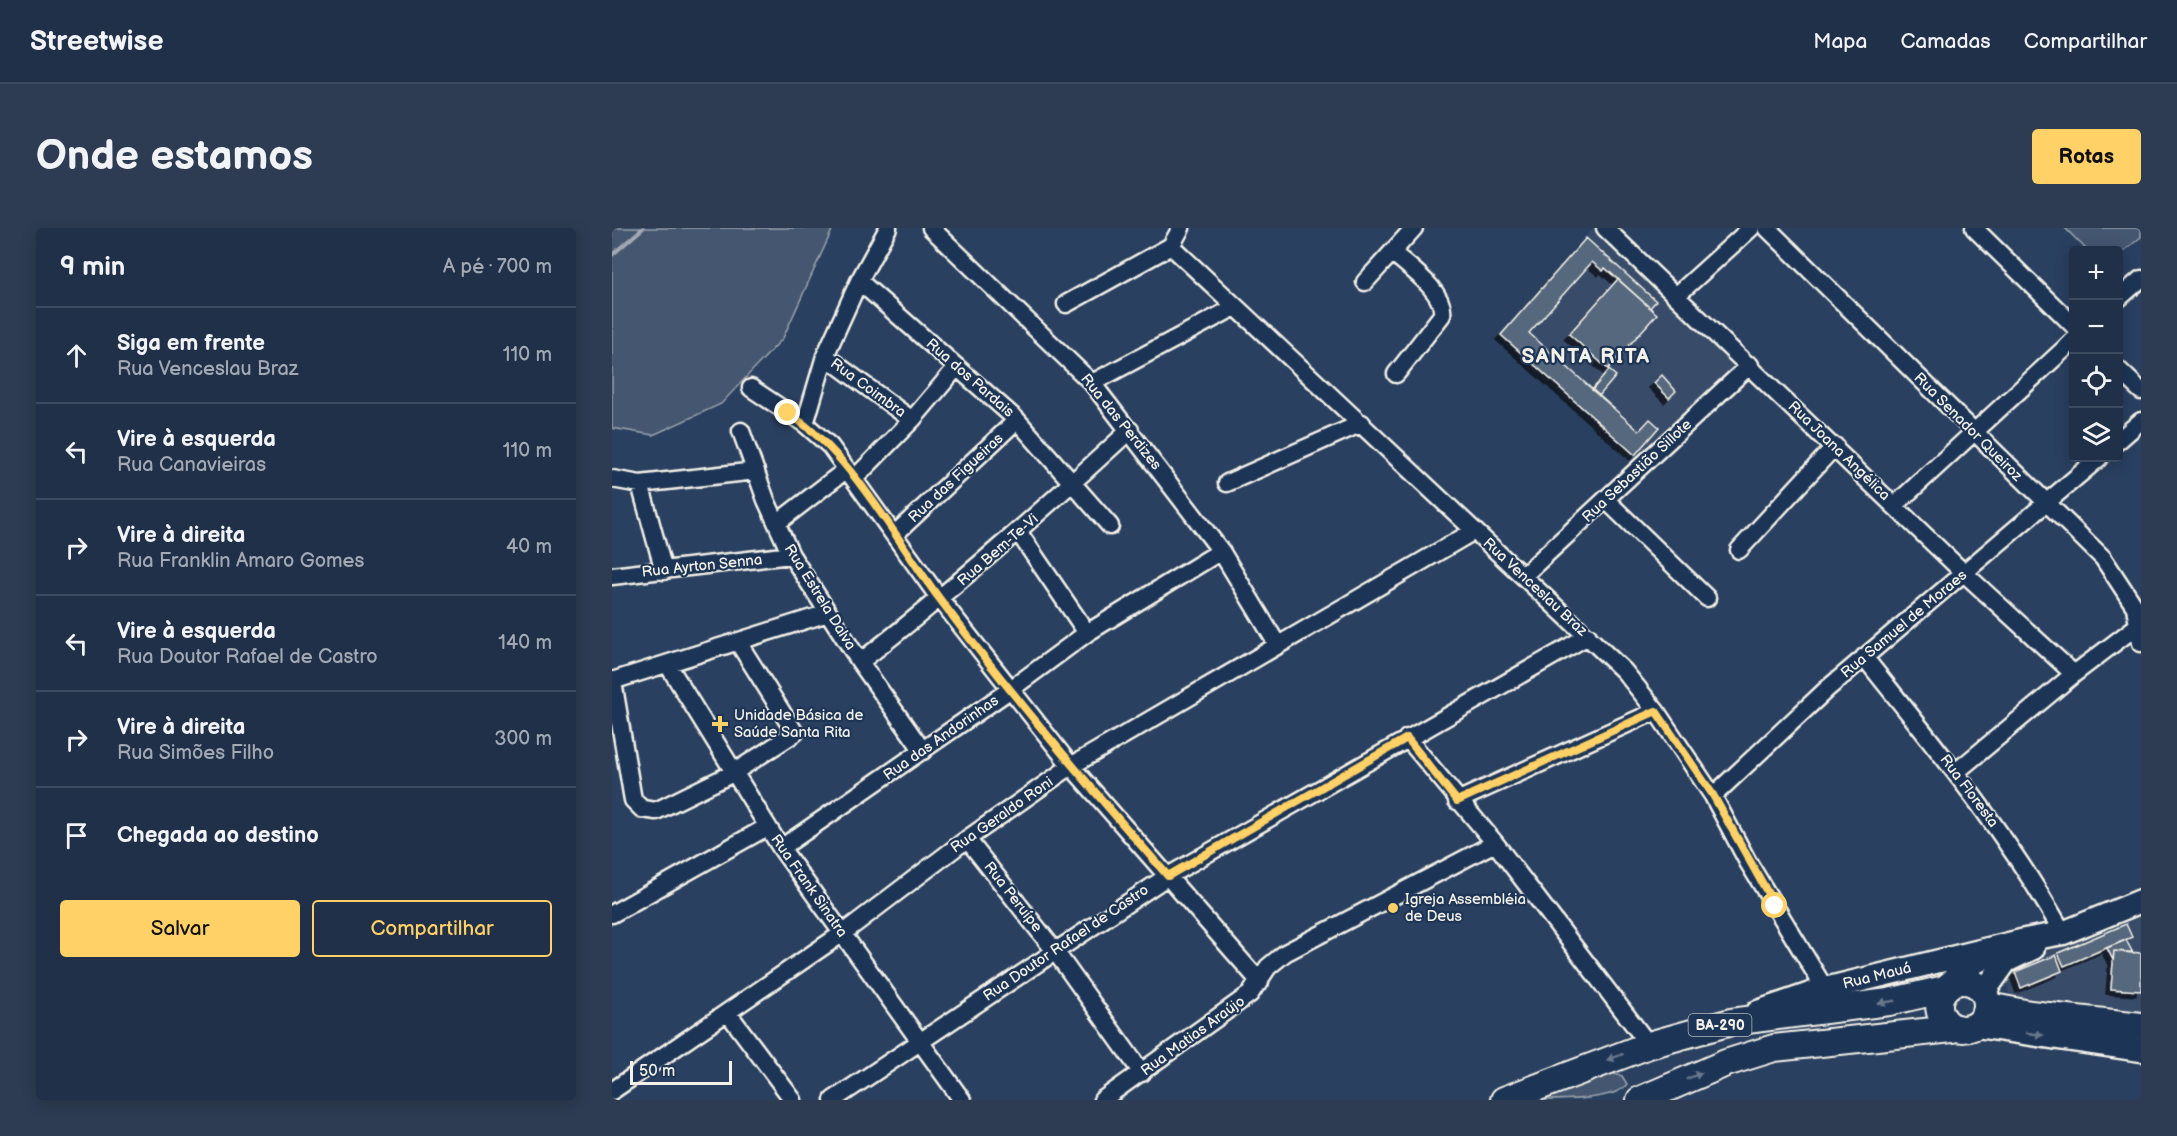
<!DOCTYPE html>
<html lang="pt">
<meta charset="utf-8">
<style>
:root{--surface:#203048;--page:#2d3c52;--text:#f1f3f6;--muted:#a2a9b4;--line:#3d4b60;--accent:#ffd166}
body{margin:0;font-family:"Balsamiq Sans",sans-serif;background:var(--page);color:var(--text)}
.controls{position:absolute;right:18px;top:18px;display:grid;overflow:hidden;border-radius:6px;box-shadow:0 3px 15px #0003}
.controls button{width:54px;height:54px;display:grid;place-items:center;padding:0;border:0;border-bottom:2px solid var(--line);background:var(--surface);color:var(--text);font:30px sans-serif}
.scale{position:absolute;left:18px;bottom:15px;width:102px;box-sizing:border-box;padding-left:6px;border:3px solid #f4f1e8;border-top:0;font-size:16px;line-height:21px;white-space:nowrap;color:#f4f1e8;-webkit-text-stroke:4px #1d3557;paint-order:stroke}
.stop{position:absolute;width:18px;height:18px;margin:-14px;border:4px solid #ffd166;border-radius:50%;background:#fff}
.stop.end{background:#ffd166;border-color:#fff;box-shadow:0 2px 6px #0008}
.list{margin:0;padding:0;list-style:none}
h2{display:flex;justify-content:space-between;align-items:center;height:78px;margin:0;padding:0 24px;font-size:26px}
h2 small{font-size:20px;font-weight:400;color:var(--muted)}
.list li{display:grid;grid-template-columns:39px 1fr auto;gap:18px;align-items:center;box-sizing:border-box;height:96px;padding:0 24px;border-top:2px solid var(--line)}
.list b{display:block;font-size:22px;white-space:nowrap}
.list p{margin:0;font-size:20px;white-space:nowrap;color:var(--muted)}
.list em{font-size:20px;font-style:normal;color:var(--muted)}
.actions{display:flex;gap:12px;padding:18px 24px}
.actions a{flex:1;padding:14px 0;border:2px solid var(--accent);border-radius:6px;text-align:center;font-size:21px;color:var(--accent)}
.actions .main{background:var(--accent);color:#111}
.icon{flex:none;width:33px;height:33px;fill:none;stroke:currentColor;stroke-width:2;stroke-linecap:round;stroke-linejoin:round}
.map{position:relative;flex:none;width:1529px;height:872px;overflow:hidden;border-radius:6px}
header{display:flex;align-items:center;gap:36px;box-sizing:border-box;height:84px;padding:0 30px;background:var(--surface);border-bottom:2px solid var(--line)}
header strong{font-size:28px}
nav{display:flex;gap:33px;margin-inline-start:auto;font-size:21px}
.intro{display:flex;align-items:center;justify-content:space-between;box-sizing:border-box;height:144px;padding:0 36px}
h1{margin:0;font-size:42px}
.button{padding:15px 27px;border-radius:6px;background:var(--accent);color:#111;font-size:21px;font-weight:700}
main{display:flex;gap:36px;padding:0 36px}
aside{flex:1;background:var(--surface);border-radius:6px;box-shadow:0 3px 15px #0003}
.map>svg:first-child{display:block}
.built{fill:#374c69}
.green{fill:#445771;stroke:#9ca4ac;stroke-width:1.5}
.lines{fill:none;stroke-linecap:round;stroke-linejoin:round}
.stream{stroke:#a1a8b0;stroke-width:4}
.building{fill:#56677d;stroke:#f4f1e8;stroke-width:1.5;filter:url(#shadow)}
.street-casing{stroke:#f4f1e8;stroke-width:21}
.secondary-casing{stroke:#f4f1e8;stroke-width:27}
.primary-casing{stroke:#f4f1e8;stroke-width:30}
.street{stroke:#1d3557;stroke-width:16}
.secondary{stroke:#1d3557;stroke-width:22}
.primary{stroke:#1d3557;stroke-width:26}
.oneway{fill:#68778a}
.route{stroke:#ffd166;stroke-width:8}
.poi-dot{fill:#ffd166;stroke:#1d3557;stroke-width:2}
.labels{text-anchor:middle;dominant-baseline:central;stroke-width:4.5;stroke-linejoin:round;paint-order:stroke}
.shield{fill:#1d3557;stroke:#b4b9bc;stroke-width:1.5}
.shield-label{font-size:14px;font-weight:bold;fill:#f4f1e8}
.street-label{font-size:15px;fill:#f4f1e8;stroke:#1d3557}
.poi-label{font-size:15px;fill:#f4f1e8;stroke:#1d3557;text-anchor:start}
.district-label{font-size:21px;font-weight:bold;letter-spacing:1.5px;fill:#f4f1e8;stroke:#1d3557}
</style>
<header>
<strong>Streetwise</strong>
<nav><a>Mapa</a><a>Camadas</a><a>Compartilhar</a></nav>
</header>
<div class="intro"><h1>Onde estamos</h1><a class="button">Rotas</a></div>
<main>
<aside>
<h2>9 min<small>A pé · 700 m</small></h2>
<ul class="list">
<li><svg class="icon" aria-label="ahead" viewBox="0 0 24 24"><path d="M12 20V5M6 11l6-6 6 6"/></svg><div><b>Siga em frente</b><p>Rua Venceslau Braz</p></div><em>110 m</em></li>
<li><svg class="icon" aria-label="left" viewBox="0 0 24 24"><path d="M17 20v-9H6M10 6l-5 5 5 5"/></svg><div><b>Vire à esquerda</b><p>Rua Canavieiras</p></div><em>110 m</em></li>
<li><svg class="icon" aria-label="right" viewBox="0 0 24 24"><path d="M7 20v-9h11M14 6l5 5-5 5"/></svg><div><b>Vire à direita</b><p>Rua Franklin Amaro Gomes</p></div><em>40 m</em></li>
<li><svg class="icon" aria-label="left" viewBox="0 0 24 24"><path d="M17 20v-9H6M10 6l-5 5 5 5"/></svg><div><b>Vire à esquerda</b><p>Rua Doutor Rafael de Castro</p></div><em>140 m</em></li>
<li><svg class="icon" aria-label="right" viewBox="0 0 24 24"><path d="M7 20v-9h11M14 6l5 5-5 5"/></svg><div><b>Vire à direita</b><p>Rua Simões Filho</p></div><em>300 m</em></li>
<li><svg class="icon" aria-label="arrive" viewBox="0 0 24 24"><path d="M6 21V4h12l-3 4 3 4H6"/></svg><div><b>Chegada ao destino</b></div></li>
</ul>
<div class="actions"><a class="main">Salvar</a><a>Compartilhar</a></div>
</aside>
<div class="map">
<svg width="1529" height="872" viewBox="0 0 1529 872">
<defs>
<filter id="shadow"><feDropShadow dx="-5" dy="5" stdDeviation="0" flood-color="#0009"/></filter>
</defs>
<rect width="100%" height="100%" fill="#2a4060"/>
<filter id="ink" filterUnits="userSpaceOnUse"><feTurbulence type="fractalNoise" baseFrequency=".0167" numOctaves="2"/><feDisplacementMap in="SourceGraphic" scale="12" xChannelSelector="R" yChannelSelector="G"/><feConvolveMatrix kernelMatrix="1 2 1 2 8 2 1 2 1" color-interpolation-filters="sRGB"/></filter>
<g filter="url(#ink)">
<path class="built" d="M981,1L1123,140L1020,234L885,109Z
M1529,684V790L1400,778L1391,741Z"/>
<path class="green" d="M0,0H221L171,110L109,176L41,207L0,200Z
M1453,0H1529V9L1507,27L1506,22H1475Z
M995,844L1010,848L1015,856C1005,872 950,872 927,872Z"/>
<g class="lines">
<path class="stream" d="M0,27L31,0"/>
</g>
<path class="building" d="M974,10L1044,73L1038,80L993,40L991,43L980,34L917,105L1027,203L1038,191L1047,199L1023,227L889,107Z
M1006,51L1045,86L996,141L957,106Z
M997,142L1004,148L987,168L980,162Z
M1050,147L1064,163L1057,170L1042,155Z
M1514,696L1520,709L1452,738L1446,725Z
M1514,712L1521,725L1502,723L1501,732L1495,720Z
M1502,723L1529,725V763L1499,761Z
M1444,727L1450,743L1409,760L1403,744Z"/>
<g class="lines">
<g class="street-casing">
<path id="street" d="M319,0L480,155L609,323L665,416
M993,0L1352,345L1462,446
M1155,0L1491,330L1523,379L1529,415
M1362,0L1462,98
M559,18L1012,443L1044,483L1101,568L1136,634L1213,761
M780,24C795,38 834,64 830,87L784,146
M247,53L405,192L498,298
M753,54L802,0
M1064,68L1139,0
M1506,71L1529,51
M454,76L559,18L569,0
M213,128L300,192
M1506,141L1529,163
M480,155L623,79
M139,160L193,196L218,218L328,371L459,538L648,754
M193,196L213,128L247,53L276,0
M129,203L154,272L179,327L248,434L311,523
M1506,213L1529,193
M0,251L28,256L144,243
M242,251L300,192L344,140
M615,255L750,195
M28,256L52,343
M994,272L1095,370
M1283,277L1462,112
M165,295L235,241
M407,305L475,405
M282,307L405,192
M1127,322L1223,218
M0,348L179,327
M911,348L1138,137
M1252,429C1323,518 1395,605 1451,705
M248,434C342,361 430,283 518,202
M56,437L169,620L350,872
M0,453L216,385
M1,453L21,572L30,581L44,583L121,545L183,505L126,414
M795,510L883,615L1037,817
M1344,544L1462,446L1525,398
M1101,568L1215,461L1487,230
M845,573L1044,483
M355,611L443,723L530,845
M169,620L399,461L475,405L609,323
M0,686L155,599
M116,785L181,872
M0,863L231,705L355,611L459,538L862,303
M221,872L556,648L976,408
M490,872L638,766L656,739L673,725L883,615"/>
</g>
<g class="secondary-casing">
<path id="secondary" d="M1338,756L1347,743L1373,729
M1372,764L1394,733L1421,720
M1146,784L1213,761L1413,712L1451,705L1529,673
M1365,798L1529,822"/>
</g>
<g class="primary-casing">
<path id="primary" d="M1327 777a24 24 0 1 1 48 0a24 24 0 1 1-48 0Z
M1376,778L1418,786L1529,798
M892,872L1037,817L1119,794L1277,774L1333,761
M1028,872L1114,835L1162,820L1340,801"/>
</g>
<use href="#street" class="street"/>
<use href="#secondary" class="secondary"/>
<use href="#primary" class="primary"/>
</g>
<defs><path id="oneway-solid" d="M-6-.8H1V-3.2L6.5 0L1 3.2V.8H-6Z" transform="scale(1.5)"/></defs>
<g class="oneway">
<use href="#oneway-solid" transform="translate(1275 774) rotate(171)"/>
<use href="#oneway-solid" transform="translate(1423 806) rotate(8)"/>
<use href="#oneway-solid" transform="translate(1003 829) rotate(159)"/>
<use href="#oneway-solid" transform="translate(1082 848) rotate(-23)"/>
</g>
</g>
<g class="lines" filter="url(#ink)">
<path class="route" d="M176,185C240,226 282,309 327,370C399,467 477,558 556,648L795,510L845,573L1044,483L1101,567L1163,678"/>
</g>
<g class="poi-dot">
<path d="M105 487h6v6h6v6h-6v6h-6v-6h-6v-6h6z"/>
<circle cx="781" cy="680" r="6"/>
</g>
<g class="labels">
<rect class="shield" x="1076.5" y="786" width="63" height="22" rx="4.5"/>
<g class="shield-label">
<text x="1108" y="797">BA-290</text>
</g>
<g class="street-label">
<text transform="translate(358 150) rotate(41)">Rua dos Pardais</text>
<text transform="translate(256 160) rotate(36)">Rua Coimbra</text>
<text transform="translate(509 194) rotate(51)">Rua das Perdizes</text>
<text transform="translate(1356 199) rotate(45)">Rua Senador Queiroz</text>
<text transform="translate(1227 223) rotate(44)">Rua Joana Angélica</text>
<text transform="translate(1025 243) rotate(-43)">Rua Sebastião Sillote</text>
<text transform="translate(344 250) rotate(-43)">Rua das Figueiras</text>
<text transform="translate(386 322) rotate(-41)">Rua Bem-Te-Vi</text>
<text transform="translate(90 338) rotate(-6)">Rua Ayrton Senna</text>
<text transform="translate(923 359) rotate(43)">Rua Venceslau Braz</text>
<text transform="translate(208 369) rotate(58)">Rua Estrela Dalva</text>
<text transform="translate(1292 396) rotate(-40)">Rua Samuel de Moraes</text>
<text transform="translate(329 510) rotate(-35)">Rua das Andorinhas</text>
<text transform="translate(1357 563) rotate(53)">Rua Floresta</text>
<text transform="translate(390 587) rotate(-35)">Rua Geraldo Roni</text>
<text transform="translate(197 658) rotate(55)">Rua Frank Sinatra</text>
<text transform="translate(401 669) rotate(52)">Rua Peruípe</text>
<text transform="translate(454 715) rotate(-34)">Rua Doutor Rafael de Castro</text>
<text transform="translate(1265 748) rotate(-14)">Rua Mauá</text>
<text transform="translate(581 808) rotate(-36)">Rua Matias Araújo</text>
</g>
<g class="poi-label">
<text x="122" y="487">Unidade Básica de<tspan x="122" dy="17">Saúde Santa Rita</tspan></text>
<text x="793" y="671">Igreja Assembléia<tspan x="793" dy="17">de Deus</tspan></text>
</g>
<g class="district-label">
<text x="974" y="128">SANTA RITA</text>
</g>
</g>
</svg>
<div class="controls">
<button>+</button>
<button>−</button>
<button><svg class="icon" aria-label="locate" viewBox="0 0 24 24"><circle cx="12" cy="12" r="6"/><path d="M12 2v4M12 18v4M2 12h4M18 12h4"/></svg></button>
<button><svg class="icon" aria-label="layers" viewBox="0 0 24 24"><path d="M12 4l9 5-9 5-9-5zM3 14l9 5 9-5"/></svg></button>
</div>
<div class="scale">50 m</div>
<div class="stop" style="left:1163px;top:678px"></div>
<div class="stop end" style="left:176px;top:185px"></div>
</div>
</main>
